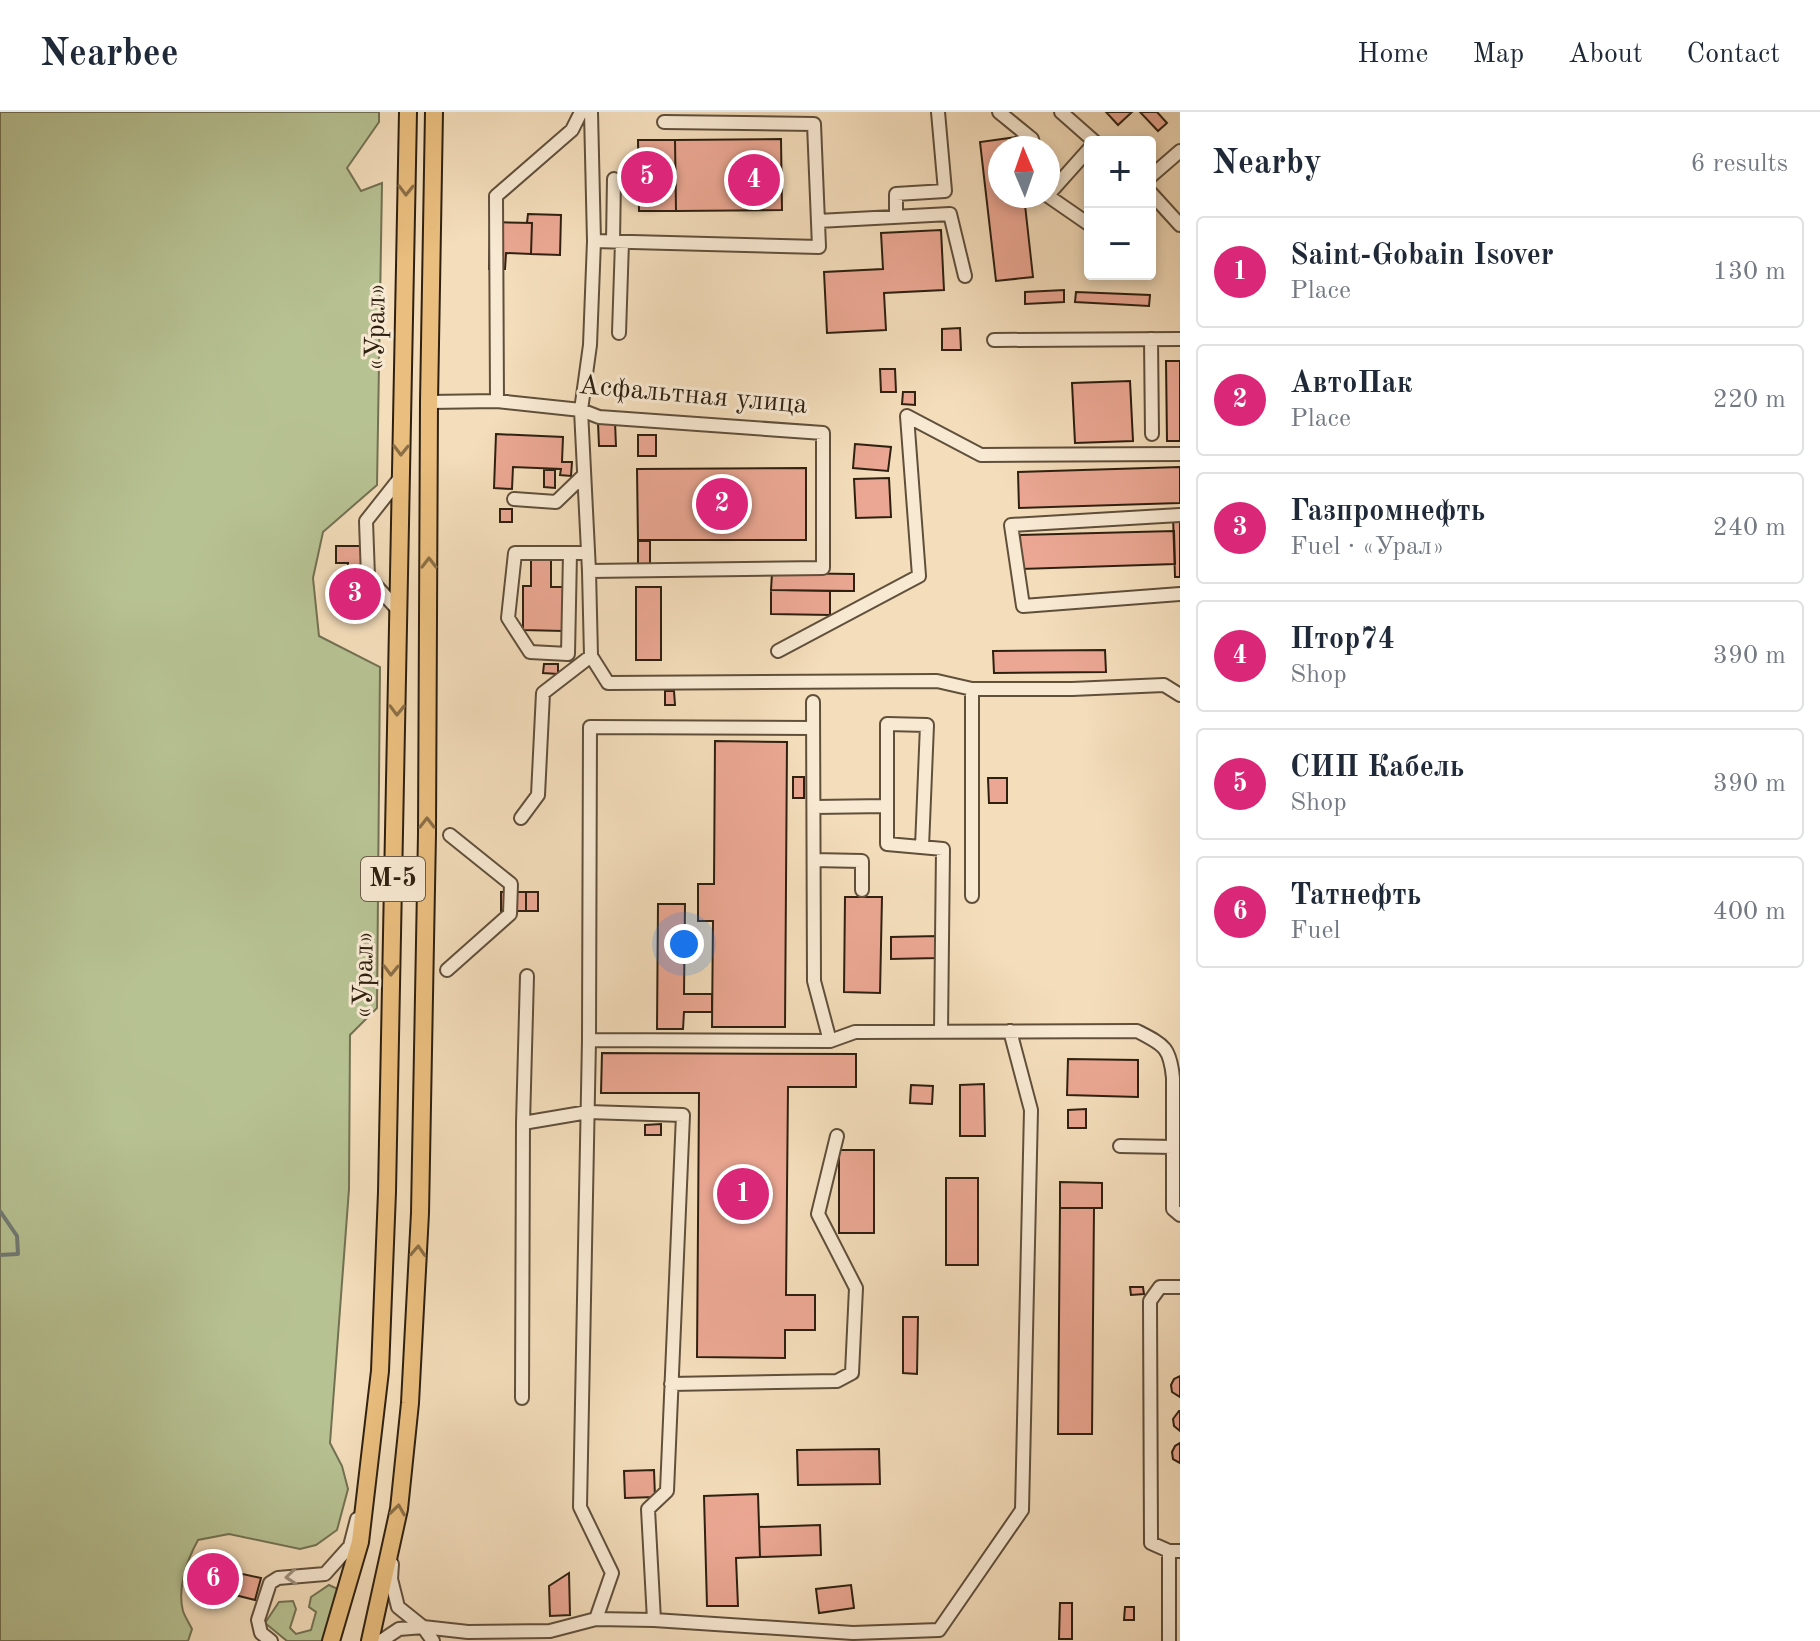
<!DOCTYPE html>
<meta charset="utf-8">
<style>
:root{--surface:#fff;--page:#f2f2f3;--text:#1f2937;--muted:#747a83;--line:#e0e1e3;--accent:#db2777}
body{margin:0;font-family:"Old Standard TT",serif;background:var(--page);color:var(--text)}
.controls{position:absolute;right:24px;top:24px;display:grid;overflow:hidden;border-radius:8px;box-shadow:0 4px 12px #0003}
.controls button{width:72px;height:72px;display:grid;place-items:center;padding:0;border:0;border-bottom:2px solid var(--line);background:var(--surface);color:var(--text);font:40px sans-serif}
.compass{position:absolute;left:988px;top:24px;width:72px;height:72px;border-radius:50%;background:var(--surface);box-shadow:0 4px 12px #0003;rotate:358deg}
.you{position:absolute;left:684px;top:832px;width:28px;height:28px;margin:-20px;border:6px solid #fff;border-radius:50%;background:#1a73e8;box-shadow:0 0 0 12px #1a73e833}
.badge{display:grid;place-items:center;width:52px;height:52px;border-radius:50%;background:var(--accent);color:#fff;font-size:26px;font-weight:700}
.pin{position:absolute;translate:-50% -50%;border:4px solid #fff;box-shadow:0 2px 8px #0006}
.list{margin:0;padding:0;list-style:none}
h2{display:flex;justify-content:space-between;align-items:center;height:104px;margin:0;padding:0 32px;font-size:34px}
h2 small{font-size:26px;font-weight:400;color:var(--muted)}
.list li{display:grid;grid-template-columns:52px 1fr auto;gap:24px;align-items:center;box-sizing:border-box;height:112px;margin:0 16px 16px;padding:0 16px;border:2px solid var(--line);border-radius:8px}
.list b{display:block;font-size:30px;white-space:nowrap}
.list p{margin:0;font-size:26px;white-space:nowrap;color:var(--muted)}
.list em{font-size:26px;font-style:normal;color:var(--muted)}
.map{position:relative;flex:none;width:1180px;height:1529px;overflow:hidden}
header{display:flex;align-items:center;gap:48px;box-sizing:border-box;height:112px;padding:0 40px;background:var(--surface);border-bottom:2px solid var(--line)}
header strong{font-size:38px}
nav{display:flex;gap:44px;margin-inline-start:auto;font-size:28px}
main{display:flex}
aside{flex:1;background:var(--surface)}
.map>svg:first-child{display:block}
.green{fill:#b7c293;stroke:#727152;stroke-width:2}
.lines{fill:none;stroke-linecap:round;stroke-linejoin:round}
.stream{stroke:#727c76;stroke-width:4}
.building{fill:#eba793;stroke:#2e2010;stroke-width:2}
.minor-casing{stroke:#604f3b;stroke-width:16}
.major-casing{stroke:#2e2010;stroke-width:20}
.minor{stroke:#f8e9d3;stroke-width:12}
.major{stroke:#eabe7e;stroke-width:16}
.oneway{stroke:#8c6f47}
.oneway2{stroke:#9d8f7b}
.labels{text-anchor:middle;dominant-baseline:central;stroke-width:6;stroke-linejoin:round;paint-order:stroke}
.shield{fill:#f8e9d3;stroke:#6b5c4a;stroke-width:2}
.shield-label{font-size:26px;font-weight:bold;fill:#2e2010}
.street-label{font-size:28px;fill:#2e2010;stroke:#f8e9d3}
</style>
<header>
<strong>Nearbee</strong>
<nav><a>Home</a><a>Map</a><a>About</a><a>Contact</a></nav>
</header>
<main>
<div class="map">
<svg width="1180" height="1529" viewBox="0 0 1180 1529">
<rect width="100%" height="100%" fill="#f4ddbb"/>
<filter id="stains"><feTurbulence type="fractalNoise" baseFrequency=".0025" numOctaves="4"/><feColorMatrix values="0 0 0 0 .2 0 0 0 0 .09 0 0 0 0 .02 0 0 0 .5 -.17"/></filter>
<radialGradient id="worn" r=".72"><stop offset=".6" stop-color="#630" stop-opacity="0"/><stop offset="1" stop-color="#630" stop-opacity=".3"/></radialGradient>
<path class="green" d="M0,0H379V10L347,56L361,79L382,71L377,373L323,420L313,466L319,524L380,555L377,896L350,923L349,1077L330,1331L342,1354L348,1377L337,1418L316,1433L300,1437L229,1422L198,1428C187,1448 177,1476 183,1499C185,1505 189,1511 192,1517L188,1529H0Z
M329,1473L340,1478L327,1529H287L265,1511L279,1490L293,1489L296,1497L290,1516L296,1522L311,1518L316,1500L309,1495L311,1485Z"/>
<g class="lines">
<path class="stream" d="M0,1099L17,1124L18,1142L0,1143"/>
</g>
<path class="building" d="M1106,0H1132L1118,13Z
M1140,0H1157L1167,11L1158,19Z
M1017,25L1018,36H1000V84H1024L1033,165L996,169L980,30Z
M781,27L782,98L676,99L675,28Z
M638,28H675L676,99H639Z
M528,102L561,103L560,143L531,142L532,111H527Z
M490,110L532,111L531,142L506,141L505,157H489Z
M941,118L944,178L884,181L886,218L827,221L824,160L883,157L881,121Z
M1064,178V190L1025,192V180Z
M1076,180L1150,183L1149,194L1075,190Z
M960,216L961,238H942V217Z
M1166,249H1180V329H1167Z
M880,257H895L896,280H881Z
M1130,269L1133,329L1075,331L1072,271Z
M903,280H915V293L902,292Z
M615,310L616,334H599L598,311Z
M496,322L563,325L562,350H572L571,364L560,363L561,357L513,355L512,377L494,376Z
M638,323H656V344H638Z
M855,332L891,335L888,359L853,356Z
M1180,355V391L1019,396L1018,360Z
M806,356V428H638L637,357Z
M544,358H555V376L544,375Z
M889,366L891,405L856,406L854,367Z
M500,397H512V410H500Z
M1173,404H1180V465H1175Z
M1174,419L1175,452L1021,457L1020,423Z
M638,429H650V456H638Z
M336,434H372L371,452L361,451V476H347L348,451H336Z
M531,448H551V475H563V519L523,518V474H531Z
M772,461L854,462V479L771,478Z
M636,475H661V548H636Z
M341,476H367V491H341Z
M771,478L830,479V503L771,502Z
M1105,538L1106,560L994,561L993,539Z
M544,552H558V562L543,561Z
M665,579H674L675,593H665Z
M715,629L787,630L785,915H712L713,809H698V772H714Z
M793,665H804V686H793Z
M988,666H1007V691H989Z
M501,780H526V799H501Z
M526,780H538V799H526Z
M845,785H882L880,881L844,880Z
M658,792H685L684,882H712V900H684L683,917H657Z
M938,824V846L891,847V825Z
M602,941L856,942V975H788L786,1183H815V1218H785V1246L697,1245L699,981H601Z
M1068,947L1138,948V985L1067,983Z
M984,972L985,1024H960V973Z
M911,973L933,974L932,992L910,991Z
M1086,997V1016H1068V998Z
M661,1012V1023H645V1013Z
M839,1038H874V1121H839Z
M946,1066H978V1153H946Z
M1060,1070L1102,1071V1096H1060Z
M1060,1096H1094L1092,1322H1058Z
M1130,1175H1143L1144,1182L1131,1183Z
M903,1205H918L917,1262L903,1261Z
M1180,1264V1285L1172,1280L1171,1273L1174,1267Z
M1179,1299H1180V1319L1174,1314L1173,1307Z
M1180,1331V1351L1173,1347L1172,1340L1175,1334Z
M879,1337L880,1372L798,1373L797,1338Z
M654,1358L655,1385L625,1386L624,1359Z
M758,1382L760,1445L736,1446L738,1494H707L704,1384Z
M820,1413L821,1443L760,1445L759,1415Z
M209,1454L220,1457L215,1478L204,1476Z
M220,1457L261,1466L255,1488L215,1478Z
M569,1461L570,1503L550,1504L549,1474Z
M851,1473L854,1496L819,1501L816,1477Z
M1060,1491H1072V1527H1059Z
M1125,1495H1134V1508H1124Z"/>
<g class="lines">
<g class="minor-casing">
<path id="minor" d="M591,0L594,129L590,233L581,298L589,459L591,544L608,571L937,569L972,577H1072L1164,573L1180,583
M999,0L1032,27L1034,36
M1061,0L1095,30
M1150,65L1180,39
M1150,80L1180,113
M1048,83L1090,36
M1048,84L1090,113
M896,105V82L945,79L938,0
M818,109L950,102L965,164
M594,129L819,135L814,12L664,10
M613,129L614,67
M619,221L622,130
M1151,227L1152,322
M994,228L1180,227
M497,289L496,84L572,18L581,0
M429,290L497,289L581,298L599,305L823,321V456L589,459
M514,387L556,390L584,363
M1180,403L1011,413L1023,494L1180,482
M570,441L568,542L530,540L508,506L515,441H587
M399,499L368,465L366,409L400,366
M778,539L919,464L907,304L981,343L1180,342
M972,577V784
M813,590L814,869L830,929
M813,616L590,615L589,928L830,929L855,920L1137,919C1164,933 1170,935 1173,966V1097L1180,1103
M814,695L887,694
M521,706L538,683L543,581L591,544
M922,735L927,613L887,612V732L943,737L941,919
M814,748L862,749V778
M447,858L510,802L511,772L450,723
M589,928L580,1395L612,1461L596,1507
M523,1011L588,1000L683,1003L667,1379L648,1397L654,1508
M1120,1034L1173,1035
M671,1272L837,1269L852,1261L856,1176L818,1102L837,1024
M522,1286L523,1011L527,864
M1169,1439L1151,1431L1150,1189L1160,1175H1180
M392,1452L391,1467L398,1495L423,1515L433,1529
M271,1529L261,1521L258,1508L270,1471L278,1466L325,1462L350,1434L357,1407
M381,1529L399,1517L423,1515L468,1520L550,1519L596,1507L654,1508L853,1521L939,1518L1022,1398L1031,998L1010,919
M1169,1529V1439H1180"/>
</g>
<g class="major-casing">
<path id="major" d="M331,1529L360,1430L380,1259L387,1080L408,0
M370,1529L399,1397L410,1291L420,1101L427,722L429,290L434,0"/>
</g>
<use href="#minor" class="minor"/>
<use href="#major" class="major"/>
</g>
<defs><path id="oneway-chevron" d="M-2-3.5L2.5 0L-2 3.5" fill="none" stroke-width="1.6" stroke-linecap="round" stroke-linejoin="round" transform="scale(2)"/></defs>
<g class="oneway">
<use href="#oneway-chevron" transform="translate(406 78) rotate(91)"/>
<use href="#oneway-chevron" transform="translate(401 338) rotate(91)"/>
<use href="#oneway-chevron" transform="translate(429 451) rotate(-90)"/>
<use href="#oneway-chevron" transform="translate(397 598) rotate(91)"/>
<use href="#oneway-chevron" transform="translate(427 711) rotate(-90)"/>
<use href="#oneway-chevron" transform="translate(391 858) rotate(91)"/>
<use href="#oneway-chevron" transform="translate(418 1139) rotate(-87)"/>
<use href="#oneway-chevron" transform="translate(398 1398) rotate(-82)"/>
</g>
<use class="oneway2" href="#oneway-chevron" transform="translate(291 1465) rotate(175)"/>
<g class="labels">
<rect class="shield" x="361" y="745" width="64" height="44" rx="6"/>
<g class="shield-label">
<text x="393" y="767">М-5</text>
</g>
<g class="street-label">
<text transform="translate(377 215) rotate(-89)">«Урал»</text>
<text transform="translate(693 284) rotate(5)">Асфальтная улица</text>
<text transform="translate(365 863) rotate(-89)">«Урал»</text>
</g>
</g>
<rect width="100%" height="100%" filter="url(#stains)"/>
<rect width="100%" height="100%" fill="url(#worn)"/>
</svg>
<div class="controls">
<button>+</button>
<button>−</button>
</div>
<svg class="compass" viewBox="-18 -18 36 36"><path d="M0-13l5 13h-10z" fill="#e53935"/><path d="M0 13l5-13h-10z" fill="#747a83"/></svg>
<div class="you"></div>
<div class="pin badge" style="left:743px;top:1082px">1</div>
<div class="pin badge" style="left:722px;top:392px">2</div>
<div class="pin badge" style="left:355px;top:482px">3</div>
<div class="pin badge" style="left:754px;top:68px">4</div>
<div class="pin badge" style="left:647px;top:65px">5</div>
<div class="pin badge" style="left:213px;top:1467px">6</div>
</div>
<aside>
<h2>Nearby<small>6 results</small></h2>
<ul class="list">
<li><span class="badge">1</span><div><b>Saint-Gobain Isover</b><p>Place</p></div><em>130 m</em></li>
<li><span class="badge">2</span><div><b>АвтоПак</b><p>Place</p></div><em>220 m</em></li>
<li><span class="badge">3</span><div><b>Газпромнефть</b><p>Fuel · «Урал»</p></div><em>240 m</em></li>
<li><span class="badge">4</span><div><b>Птор74</b><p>Shop</p></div><em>390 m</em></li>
<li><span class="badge">5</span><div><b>СИП Кабель</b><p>Shop</p></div><em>390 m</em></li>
<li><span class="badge">6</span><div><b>Татнефть</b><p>Fuel</p></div><em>400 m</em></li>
</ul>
</aside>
</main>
